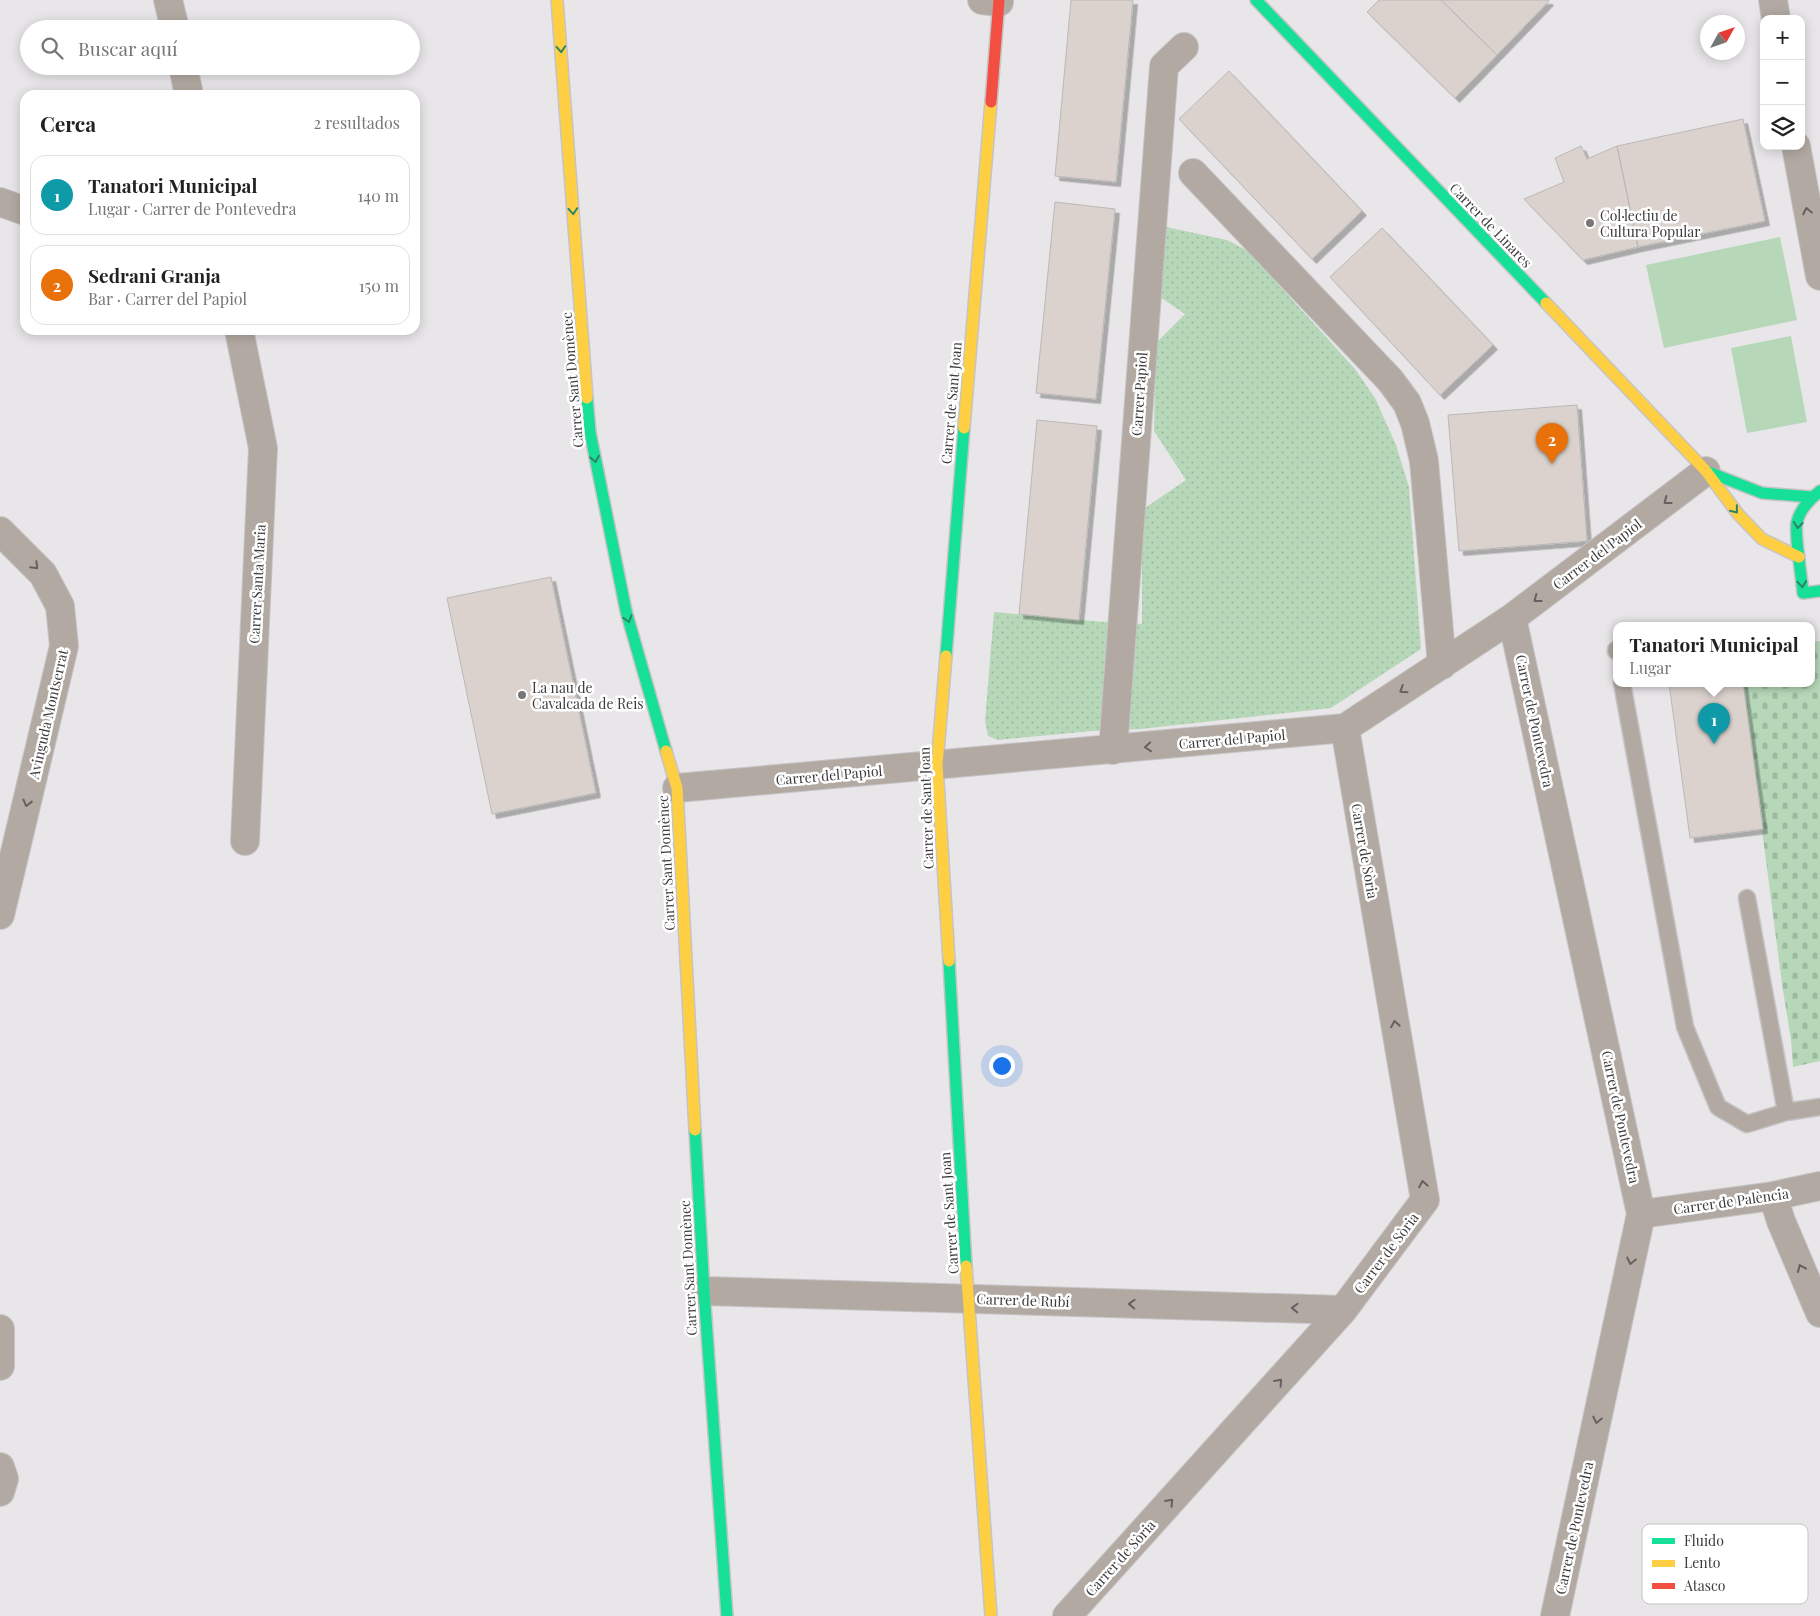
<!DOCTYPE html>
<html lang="es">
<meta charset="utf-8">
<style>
:root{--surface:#fff;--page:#f6f6f6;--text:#222;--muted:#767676;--line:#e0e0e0;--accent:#db2777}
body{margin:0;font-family:"Playfair Display",serif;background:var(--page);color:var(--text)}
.controls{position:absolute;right:15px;top:15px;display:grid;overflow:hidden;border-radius:10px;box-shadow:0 2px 12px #0003}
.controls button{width:45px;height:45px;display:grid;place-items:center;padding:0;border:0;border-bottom:1px solid var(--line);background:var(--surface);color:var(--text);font:25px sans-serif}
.compass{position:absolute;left:1700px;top:15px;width:45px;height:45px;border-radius:50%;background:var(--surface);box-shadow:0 2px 12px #0003;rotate:50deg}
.you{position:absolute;left:1001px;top:1065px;width:18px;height:18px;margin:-12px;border:4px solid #fff;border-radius:50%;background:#1a73e8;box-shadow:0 0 0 8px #1a73e833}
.badge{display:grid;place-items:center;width:32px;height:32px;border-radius:50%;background:var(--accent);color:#fff;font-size:16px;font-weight:700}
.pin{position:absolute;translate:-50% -41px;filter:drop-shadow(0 1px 2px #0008)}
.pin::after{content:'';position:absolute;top:26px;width:18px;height:15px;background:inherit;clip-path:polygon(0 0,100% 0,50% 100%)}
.popup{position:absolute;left:1613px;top:622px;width:202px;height:65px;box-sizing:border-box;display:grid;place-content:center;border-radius:10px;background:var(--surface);filter:drop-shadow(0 1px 4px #0005);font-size:16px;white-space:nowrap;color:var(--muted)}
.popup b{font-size:19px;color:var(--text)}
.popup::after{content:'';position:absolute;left:50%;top:100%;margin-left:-10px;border:10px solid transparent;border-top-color:var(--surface)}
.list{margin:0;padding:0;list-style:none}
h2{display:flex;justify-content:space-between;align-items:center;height:65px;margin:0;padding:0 20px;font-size:21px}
h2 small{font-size:16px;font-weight:400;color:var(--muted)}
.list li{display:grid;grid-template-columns:32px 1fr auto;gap:15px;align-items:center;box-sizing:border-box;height:80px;margin:0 10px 10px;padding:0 10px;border:1px solid var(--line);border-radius:15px}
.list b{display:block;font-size:19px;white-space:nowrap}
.list p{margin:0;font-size:16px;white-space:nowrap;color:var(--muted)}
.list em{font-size:16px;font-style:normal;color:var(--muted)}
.icon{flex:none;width:28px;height:28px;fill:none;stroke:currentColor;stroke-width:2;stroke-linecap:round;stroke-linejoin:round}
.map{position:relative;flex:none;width:1820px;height:1616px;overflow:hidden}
.search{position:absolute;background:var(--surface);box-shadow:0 2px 12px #0003;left:20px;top:20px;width:400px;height:55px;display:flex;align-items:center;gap:12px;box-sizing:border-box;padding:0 18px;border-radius:28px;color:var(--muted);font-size:19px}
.panel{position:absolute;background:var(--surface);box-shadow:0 2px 12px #0003;left:20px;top:90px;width:400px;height:245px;border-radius:15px}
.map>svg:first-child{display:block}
.grass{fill:url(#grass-dots)}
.cemetery{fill:url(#cemetery-stones)}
.pitch{fill:#b6d8b9}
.building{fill:#dbd2cd;stroke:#bab8b8;filter:url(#shadow)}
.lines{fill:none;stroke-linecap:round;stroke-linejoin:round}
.lane-casing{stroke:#c6c4c6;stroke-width:19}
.street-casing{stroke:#c6c4c6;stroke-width:30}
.fast-casing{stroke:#c6c4c6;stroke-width:14}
.slow-casing{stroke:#c6c4c6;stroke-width:14}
.jam-casing{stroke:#c6c4c6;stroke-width:14}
.lane{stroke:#b2aaa2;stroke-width:16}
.street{stroke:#b2aaa2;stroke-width:28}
.fast{stroke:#16e098;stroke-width:11}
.slow{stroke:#ffcf43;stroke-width:11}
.jam{stroke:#f24e42;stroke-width:11}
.oneway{stroke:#2b8565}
.oneway2{stroke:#656160}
.poi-dot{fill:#787678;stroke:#fff;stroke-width:2}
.labels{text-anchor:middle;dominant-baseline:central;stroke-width:5;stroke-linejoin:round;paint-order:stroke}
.poi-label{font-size:14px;fill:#3c3a3c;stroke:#fff;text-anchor:start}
.street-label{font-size:14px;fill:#3c3a3c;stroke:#fff}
.key{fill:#fff;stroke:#c4c4c4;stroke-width:1}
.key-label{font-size:14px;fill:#3c3a3c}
</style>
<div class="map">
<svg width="1820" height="1616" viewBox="0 0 1820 1616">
<defs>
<pattern id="grass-dots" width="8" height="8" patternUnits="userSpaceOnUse" patternTransform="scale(1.25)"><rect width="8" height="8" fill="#b6d8b9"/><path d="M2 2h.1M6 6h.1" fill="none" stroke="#9dbaa0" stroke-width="1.8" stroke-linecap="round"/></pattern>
<pattern id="cemetery-stones" width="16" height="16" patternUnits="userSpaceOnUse" patternTransform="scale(1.25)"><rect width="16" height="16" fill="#b6d8b9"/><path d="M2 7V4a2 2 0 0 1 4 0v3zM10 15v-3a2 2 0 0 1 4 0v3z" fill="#9dbaa0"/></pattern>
<filter id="shadow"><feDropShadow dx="4.5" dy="4.5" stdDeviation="0" flood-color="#0004"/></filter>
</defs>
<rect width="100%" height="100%" fill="#e8e6e8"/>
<path class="grass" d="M1166,227L1227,240L1248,251L1355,369L1375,398L1396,445L1409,487L1421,649L1331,708L1141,729L1092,731L998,740L988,736L985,721L994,612L1104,622L1142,624V510L1186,480L1154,431L1156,343L1185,314L1160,297Z"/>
<path class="cemetery" d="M1820,641V1061L1793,1067L1791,1040L1782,984L1743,683H1812V642Z"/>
<path class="pitch" d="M1780,237L1797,320L1664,348L1646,265Z
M1791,336L1807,422L1747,433L1731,348Z"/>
<path class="building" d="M1071,0H1133L1116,182L1055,176Z
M1379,0H1441L1497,55L1455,98L1367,12Z
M1441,0H1548L1549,1L1497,55Z
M1229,71L1362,211L1312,259L1179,119Z
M1743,119L1765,221L1638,247L1617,146Z
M1581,146L1587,159L1617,146L1638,247L1583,260L1524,199L1564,182L1555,158Z
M1055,202L1115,209L1096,399L1036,393Z
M1382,228L1493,345L1440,395L1330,277Z
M1577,405L1587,541L1459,551L1448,415Z
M1037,420L1097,426L1079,620L1019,614Z
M551,577L596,793L492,814L447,598Z
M1669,683H1743L1763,829L1690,838Z"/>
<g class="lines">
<g class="lane-casing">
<path id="lane" d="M1616,650V651
M1622,683L1685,1027L1718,1107L1747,1124L1786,1112L1820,1107
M1747,898L1786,1112"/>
</g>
<g class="street-casing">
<path id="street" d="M168,0L175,29
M982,0L999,2
M1773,0L1776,19
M183,66L189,95
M1796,146L1820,276
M1193,173L1390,380L1407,403L1415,423L1424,461L1442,665
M0,202L25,211
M239,330L263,448L245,841
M0,531L43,574L60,606L64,646L0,915
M1512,618L1641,1214L1555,1616
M1113,750L1164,66L1184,47
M677,788L1345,728L1512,618L1706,471
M1773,1196L1781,1221L1820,1313
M1641,1214L1773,1196L1820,1186
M704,1291L1343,1310
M0,1329V1366
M0,1467L4,1479L0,1492
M1067,1616L1343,1310L1425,1200L1345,728"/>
</g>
<g class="fast-casing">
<path id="fast" d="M1256,0L1546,303
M587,398L590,432L626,611L666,751
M1706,471L1762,493L1812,497
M1820,491C1810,499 1800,509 1797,522C1794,533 1802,579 1803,593L1820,591
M946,656L964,428
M949,961L966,1266
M695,1130L704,1291L727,1616"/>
</g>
<g class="slow-casing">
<path id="slow" d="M557,0L587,398
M1546,303L1706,471L1738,514L1762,539L1799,557
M964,428L991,102
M946,656L937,765L949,961
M666,751L677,788L695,1130
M966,1266L991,1616"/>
</g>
<g class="jam-casing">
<path id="jam" d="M991,102L999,0"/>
</g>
<use href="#lane" class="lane"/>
<use href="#street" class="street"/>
<use href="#fast" class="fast"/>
<use href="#slow" class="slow"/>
<use href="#jam" class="jam"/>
</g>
<defs><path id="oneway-chevron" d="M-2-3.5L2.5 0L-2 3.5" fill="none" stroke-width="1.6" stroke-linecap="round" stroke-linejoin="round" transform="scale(1.25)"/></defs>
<g class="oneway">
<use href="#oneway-chevron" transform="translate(561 49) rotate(86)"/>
<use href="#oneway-chevron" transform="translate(573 211) rotate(86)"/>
<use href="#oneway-chevron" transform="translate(595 459) rotate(79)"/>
<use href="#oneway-chevron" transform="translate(1735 510) rotate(51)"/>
<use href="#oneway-chevron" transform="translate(1798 525) rotate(96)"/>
<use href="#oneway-chevron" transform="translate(1802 584) rotate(85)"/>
<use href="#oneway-chevron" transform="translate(628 619) rotate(74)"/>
</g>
<g class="oneway2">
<use href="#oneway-chevron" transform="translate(1807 211) rotate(-101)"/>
<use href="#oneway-chevron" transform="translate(1667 501) rotate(143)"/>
<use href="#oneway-chevron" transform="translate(35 566) rotate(45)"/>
<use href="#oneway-chevron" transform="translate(1537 599) rotate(143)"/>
<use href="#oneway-chevron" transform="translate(1403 690) rotate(147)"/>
<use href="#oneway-chevron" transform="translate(1148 747) rotate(175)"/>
<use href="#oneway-chevron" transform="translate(27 803) rotate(104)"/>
<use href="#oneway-chevron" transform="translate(1395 1024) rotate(-100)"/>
<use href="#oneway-chevron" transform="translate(1423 1184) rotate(-100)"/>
<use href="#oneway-chevron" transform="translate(1631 1261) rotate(102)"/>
<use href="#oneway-chevron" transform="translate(1801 1268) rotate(-113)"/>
<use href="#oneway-chevron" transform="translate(1132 1304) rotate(-178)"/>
<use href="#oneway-chevron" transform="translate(1295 1308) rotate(-178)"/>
<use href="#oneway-chevron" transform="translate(1279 1382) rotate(-48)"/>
<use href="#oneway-chevron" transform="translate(1597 1420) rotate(102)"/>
<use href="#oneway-chevron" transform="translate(1170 1502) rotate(-48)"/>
</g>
<g class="poi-dot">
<circle cx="1590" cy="223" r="5"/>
<circle cx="522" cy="695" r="5"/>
</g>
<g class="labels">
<g class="poi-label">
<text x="1600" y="215">Col·lectiu de<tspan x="1600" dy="16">Cultura Popular</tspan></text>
<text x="532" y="687">La nau de<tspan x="532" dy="16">Cavalcada de Reis</tspan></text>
</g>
<g class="street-label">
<text transform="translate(1491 225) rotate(46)">Carrer de Linares</text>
<text transform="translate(572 380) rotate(-95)">Carrer Sant Domènec</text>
<text transform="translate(1139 394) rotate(-86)">Carrer Papiol</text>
<text transform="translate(951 403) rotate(-85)">Carrer de Sant Joan</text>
<text transform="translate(1597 554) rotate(-37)">Carrer del Papiol</text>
<text transform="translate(257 584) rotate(-87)">Carrer Santa Maria</text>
<text transform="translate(48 714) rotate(-77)">Avinguda Montserrat</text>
<text transform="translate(1535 721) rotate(78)">Carrer de Pontevedra</text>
<text transform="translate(1232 739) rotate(-5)">Carrer del Papiol</text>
<text transform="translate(829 775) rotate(-5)">Carrer del Papiol</text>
<text transform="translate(926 808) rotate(-92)">Carrer de Sant Joan</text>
<text transform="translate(1365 851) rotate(80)">Carrer de Sòria</text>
<text transform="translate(666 863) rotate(-93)">Carrer Sant Domènec</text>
<text transform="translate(1621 1117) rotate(78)">Carrer de Pontevedra</text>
<text transform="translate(1731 1201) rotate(-8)">Carrer de Palència</text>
<text transform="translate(949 1213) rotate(-94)">Carrer de Sant Joan</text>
<text transform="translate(1386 1253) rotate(-53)">Carrer de Sòria</text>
<text transform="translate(688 1268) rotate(-93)">Carrer Sant Domènec</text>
<text transform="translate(1023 1300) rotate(2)">Carrer de Rubí</text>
<text transform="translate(1574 1528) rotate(-78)">Carrer de Pontevedra</text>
<text transform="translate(1120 1558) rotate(-48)">Carrer de Sòria</text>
</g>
</g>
<rect x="1642" y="1524" width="166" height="80" rx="8" class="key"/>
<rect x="1652" y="1538" width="23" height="6" fill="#16e098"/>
<rect x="1652" y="1560" width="23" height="7" fill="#ffcf43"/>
<rect x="1652" y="1583" width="23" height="6" fill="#f24e42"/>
<g class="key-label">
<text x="1684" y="1546">Fluido</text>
<text x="1684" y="1568">Lento</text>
<text x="1684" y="1591">Atasco</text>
</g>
</svg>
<div class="controls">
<button>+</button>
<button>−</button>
<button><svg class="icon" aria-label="layers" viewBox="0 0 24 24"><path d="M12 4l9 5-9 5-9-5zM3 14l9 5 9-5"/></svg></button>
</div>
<svg class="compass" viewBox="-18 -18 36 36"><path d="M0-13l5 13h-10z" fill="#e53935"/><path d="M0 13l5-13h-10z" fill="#767676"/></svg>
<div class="you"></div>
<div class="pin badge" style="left:1714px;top:744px;background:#0f9aa8">1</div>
<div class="popup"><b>Tanatori Municipal</b>Lugar</div>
<div class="pin badge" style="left:1552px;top:464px;background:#e8710a">2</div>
<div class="search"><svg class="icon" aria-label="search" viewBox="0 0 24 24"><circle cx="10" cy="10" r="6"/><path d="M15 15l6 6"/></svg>Buscar aquí</div>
<section class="panel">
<h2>Cerca<small>2 resultados</small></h2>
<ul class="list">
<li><span class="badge" style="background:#0f9aa8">1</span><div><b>Tanatori Municipal</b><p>Lugar · Carrer de Pontevedra</p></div><em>140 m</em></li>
<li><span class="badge" style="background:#e8710a">2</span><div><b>Sedrani Granja</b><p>Bar · Carrer del Papiol</p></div><em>150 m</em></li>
</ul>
</section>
</div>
